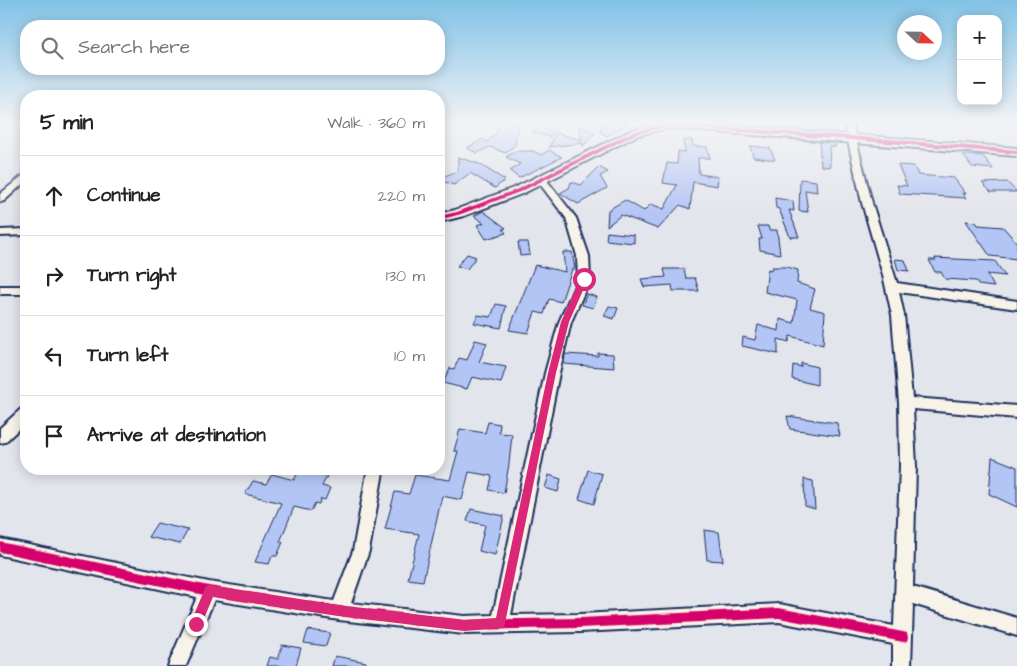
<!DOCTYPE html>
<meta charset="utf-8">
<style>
:root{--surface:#fff;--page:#f2f2f2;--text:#222;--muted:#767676;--line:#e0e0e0}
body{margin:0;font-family:"Architects Daughter",sans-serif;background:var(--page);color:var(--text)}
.controls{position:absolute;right:15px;top:15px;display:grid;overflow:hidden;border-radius:10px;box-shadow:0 2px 12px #0003}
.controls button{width:45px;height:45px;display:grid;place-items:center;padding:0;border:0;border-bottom:1px solid var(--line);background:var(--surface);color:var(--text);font:25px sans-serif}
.compass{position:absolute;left:897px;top:15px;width:45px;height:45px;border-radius:50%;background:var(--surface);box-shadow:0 2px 12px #0003;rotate:112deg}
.stop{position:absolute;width:15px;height:15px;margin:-11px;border:4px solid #db2777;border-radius:50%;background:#fff}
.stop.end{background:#db2777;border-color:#fff;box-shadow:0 1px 5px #0008}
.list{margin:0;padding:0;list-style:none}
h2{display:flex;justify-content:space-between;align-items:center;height:65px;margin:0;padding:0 20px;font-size:21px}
h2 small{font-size:16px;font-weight:400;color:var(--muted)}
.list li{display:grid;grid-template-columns:32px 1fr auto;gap:15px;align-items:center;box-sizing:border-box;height:80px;padding:0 20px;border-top:1px solid var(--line)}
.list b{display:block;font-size:19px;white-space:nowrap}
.list em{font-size:16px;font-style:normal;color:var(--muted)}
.icon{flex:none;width:28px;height:28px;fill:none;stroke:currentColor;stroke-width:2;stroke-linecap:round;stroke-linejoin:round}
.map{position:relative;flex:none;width:1017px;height:666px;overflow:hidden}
.search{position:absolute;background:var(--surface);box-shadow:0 2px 12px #0003;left:20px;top:20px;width:425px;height:55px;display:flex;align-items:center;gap:12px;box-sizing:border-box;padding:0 18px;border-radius:20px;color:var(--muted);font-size:19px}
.panel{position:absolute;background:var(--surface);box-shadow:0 2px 12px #0003;left:20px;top:90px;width:425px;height:385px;border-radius:20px}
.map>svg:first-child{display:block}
.building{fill:#b3c5f5;stroke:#1b2f5e}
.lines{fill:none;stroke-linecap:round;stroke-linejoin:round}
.minor-casing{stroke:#1b2f5e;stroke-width:4}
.tertiary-casing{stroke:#1b2f5e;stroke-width:4}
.minor{fill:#f7f3e8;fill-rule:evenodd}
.tertiary{fill:#f7f3e8;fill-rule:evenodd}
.cycleway-casing{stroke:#f7f3e8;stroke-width:3}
.cycleway{fill:#d6006c;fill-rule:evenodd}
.route{fill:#db2777}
</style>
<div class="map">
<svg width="1017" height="666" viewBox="0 0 1017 666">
<rect width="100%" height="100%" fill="#e3e5ec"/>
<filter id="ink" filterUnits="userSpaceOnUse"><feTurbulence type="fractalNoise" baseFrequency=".02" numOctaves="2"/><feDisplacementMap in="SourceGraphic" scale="10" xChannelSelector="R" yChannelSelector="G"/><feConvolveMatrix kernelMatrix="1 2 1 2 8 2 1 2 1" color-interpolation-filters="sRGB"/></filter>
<g filter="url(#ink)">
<path class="building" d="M499,123H518L515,145L505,153L490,147L477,153L467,148L483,139L487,142L497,133Z
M537,123H560L550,137L532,132Z
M601,123H629L607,136L600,132Z
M578,125L595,133L583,146L582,143L549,147L556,133L582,140Z
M683,140H692L693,146L707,147L710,158H698L699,174L718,177L717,186L693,182L690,209L680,205L658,229L621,215L607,226L608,210L625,200L644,211L651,204L664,209L677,185L663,183L667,163L677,164L678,151L685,152Z
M819,142L834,143L836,147L829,146L830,167L821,166Z
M750,146L770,148L775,160L753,157Z
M549,150L562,157L519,178L510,171L520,164L506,157L516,151H533L541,155Z
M963,155L983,156L993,169L972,167Z
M458,157L479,164L505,180L495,188L470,173L454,185L439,180V178L458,171Z
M898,165L914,166L918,175L954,178L966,194L963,193L966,198L900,194L897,185L907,186Z
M599,167L608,172L600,176L607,188L578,204L560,193L569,188L571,182L581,185Z
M800,179L816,181L817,192L805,190L808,212L799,211Z
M1007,182L1017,192H991L982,183Z
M775,198L793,201L794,211L789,210L799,237H790L779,209L776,208Z
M483,211L506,228L503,229L506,233L486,239L477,225L484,223L474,216Z
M966,221L976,222L978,225L1003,227L1017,243V259L990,256Z
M758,226H768L769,230H777L780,254L760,250L759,239H762Z
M607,232L634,235V243L606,240Z
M518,242H528L530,255L520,256Z
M563,252H572L575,269H572L561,302L549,299L544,314L535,312L528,333L509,330L535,265L565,272Z
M467,254L476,257L467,269L457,266Z
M935,258L995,261L1005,276L987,274L994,287L978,285L976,281L945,279L941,272H935L929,260H936Z
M895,259L905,260L909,271L898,270Z
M772,267H787L798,270L797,283L815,289L810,308L825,312L823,345L790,336L789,342L778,339V354L742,346L743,337L755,340L758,325L779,331L780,319L794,323L797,300L765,292L768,269L771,270Z
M664,269H684L686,278H695L699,291H673L672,285L644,287L641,279L666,277Z
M587,294L597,297L593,308L582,305Z
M496,304L506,306L501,328L474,323L478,315L491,317Z
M609,306L618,308L614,319L604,316Z
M475,340L487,343L479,362L506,367L501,383L472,377L467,389L443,383L450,368L454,369L459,358L467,360Z
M598,353L613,354L614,368L564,364L565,354L598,356Z
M801,363L817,367V385L792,379L793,365L801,367Z
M787,416L837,423L840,436L790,429Z
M488,422L500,424L499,433L512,434L509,464L504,493L489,490L492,476L469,472L462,500L442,496L423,581L408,579L419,534L385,529L395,492L409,494L415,475L450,480L458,451H454L460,429L485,433Z
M992,457L1017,467V507L989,494Z
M300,469L316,471L314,473L327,476L322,486L330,488L325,500L321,499L319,504L315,503L311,511L294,507L280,542H283L277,556H272L269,564L255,562L281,503L245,494L253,481L266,484L272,474L294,480Z
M588,470L602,474L594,504L579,499Z
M549,475L561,479L558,492L545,488Z
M804,479L813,481L815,509L805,506Z
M471,509L504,516L495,555L479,551L485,525L467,521Z
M157,523L188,530L180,544L148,537Z
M704,530L719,532L723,561L707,560Z
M308,630L330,633L326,646L304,643Z
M282,645L301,648L296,666H267L270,657L278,659Z
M335,656L366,662L365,666H332Z"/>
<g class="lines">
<g class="minor-casing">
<path id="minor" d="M647,123H671V125L667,128Z
M844,123H852L872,203L897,283L1017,301V309L899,292L904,315L912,398L1017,406V418L913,409L916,466L913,587L1017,618V636L913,604L911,666H893V644L779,622L580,632L464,634L339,620L214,600L186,666H168L197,597L0,555V539L209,582L334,601L353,551L367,473L365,469H381L383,472L369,551L351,603L464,616L493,615L545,373L559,322L578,279L577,256L566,218L537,180L542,177L545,178L576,218L589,256L590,279L571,322L559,373L511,615L580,614L779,604L894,626L900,466L899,403L892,315L883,275L862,203Z
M26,173V181L4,201L0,202V194Z
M26,229V235L0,236V230Z
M0,286H26V294H0Z
M26,407V422L5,442L0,443V428L21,409Z"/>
</g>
<g class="tertiary-casing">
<path id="tertiary" d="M661,123H689L852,135L1017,148V156L667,128L638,135L524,193L464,216L439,222V214L455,210L516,187L630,131Z"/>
</g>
<use href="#minor" class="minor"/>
<use href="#tertiary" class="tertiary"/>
<g class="cycleway-casing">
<path id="cycleway" d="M667,123L852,136L1017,150V154L852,140L667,127L636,134L522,191L461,214L439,220V216L457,212L518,189L632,132Z
M0,542L209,586L339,606L464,620L580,618L779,608L903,632L907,633L908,637L907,641L903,642L779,618L580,628L464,630L339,616L209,596L0,552Z"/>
</g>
<use href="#cycleway" class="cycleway"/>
</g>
</g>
<linearGradient id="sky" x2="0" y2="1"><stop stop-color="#81c2e6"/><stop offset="0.57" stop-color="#f2f3f6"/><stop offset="1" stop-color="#f2f3f6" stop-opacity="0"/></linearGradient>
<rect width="1017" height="216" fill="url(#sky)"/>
<path class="route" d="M581,277L588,279L569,322L556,373L504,628L464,631L338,616L213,597L200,628L196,630L192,628L190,624L204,591L205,587L209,585L338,605L464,620L496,618L548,373L561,322Z"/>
</svg>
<div class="controls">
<button>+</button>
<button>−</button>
</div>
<svg class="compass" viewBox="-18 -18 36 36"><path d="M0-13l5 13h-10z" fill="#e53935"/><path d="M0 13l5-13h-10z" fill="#767676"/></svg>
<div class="stop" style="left:584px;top:279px"></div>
<div class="stop end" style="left:196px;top:624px"></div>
<div class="search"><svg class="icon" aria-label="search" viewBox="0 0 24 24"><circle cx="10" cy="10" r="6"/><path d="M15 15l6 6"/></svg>Search here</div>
<section class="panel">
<h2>5 min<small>Walk · 360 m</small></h2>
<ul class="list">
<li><svg class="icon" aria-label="ahead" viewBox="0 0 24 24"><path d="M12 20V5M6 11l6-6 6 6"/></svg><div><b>Continue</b></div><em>220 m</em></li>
<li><svg class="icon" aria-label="right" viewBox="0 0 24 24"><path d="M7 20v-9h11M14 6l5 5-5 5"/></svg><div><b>Turn right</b></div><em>130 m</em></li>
<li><svg class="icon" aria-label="left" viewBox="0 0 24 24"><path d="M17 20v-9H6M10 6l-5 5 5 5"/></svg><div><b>Turn left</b></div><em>10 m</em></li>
<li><svg class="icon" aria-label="arrive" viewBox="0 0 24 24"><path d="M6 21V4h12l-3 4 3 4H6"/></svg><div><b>Arrive at destination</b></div></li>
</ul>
</section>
</div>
